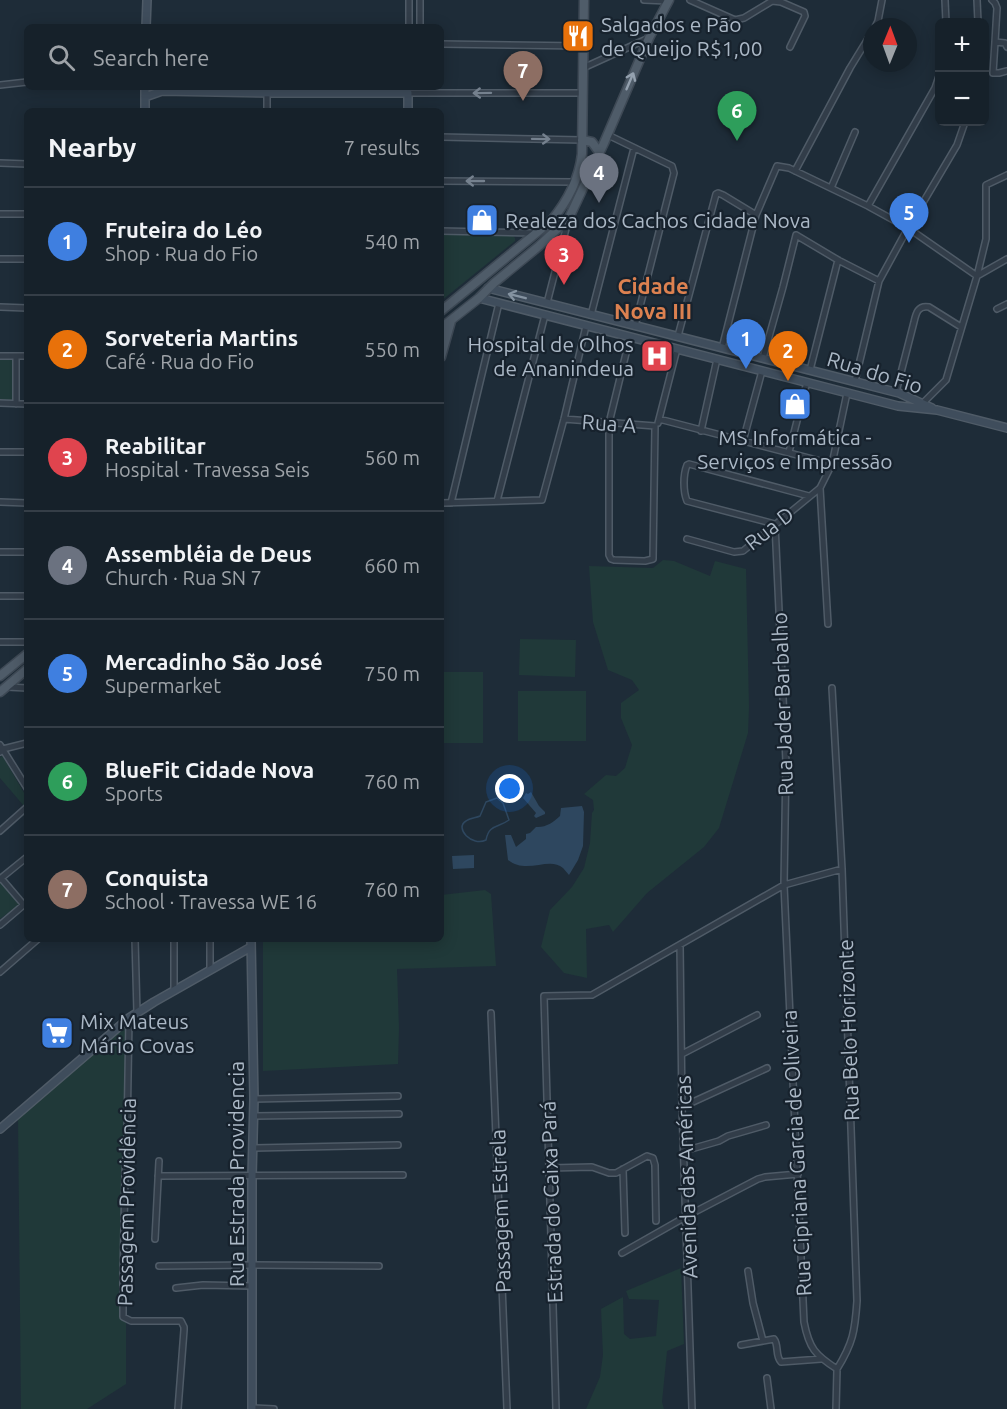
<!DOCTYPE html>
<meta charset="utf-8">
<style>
:root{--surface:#16212a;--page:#232e36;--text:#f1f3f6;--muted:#9ea3a8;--line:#353e47;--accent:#db2777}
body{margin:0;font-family:Ubuntu,sans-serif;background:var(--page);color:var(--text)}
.controls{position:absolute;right:18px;top:18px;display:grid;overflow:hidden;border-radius:9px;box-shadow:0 3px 15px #0003}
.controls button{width:54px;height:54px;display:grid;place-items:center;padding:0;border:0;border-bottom:2px solid var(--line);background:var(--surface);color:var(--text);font:30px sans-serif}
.compass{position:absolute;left:863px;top:18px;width:54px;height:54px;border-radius:50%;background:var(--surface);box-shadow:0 3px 15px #0003;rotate:1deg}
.you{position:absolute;left:510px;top:789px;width:21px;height:21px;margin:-15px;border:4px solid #fff;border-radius:50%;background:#1a73e8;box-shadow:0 0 0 9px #1a73e833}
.badge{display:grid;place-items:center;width:39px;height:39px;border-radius:50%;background:var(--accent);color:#fff;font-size:20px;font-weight:700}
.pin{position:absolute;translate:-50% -50px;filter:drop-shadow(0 2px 3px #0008)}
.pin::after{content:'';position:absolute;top:32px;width:21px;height:18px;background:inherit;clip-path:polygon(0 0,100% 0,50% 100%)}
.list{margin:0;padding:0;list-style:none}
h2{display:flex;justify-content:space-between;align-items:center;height:78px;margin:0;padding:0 24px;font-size:26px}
h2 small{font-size:20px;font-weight:400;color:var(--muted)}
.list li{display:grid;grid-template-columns:39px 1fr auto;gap:18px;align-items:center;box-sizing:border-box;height:108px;padding:0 24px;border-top:2px solid var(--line)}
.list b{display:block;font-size:22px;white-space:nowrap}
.list p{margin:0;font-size:20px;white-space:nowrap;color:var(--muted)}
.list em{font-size:20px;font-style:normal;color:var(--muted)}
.icon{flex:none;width:33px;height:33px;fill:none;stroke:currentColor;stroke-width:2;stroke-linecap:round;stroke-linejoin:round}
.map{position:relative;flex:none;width:1007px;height:1409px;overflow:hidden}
.search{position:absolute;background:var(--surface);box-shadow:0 3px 15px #0003;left:24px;top:24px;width:420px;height:66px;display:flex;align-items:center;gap:15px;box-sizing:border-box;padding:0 21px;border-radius:9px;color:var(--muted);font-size:22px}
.panel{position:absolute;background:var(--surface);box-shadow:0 3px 15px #0003;left:24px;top:108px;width:420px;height:834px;border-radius:9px}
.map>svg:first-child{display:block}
.green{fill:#203939}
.water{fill:#2e475f}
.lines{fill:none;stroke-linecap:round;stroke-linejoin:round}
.stream{stroke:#2e475f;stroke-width:1.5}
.street-casing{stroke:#4f5b67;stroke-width:8}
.secondary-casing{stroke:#4f5b67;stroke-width:10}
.primary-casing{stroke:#3e4955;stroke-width:11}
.street{stroke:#323d49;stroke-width:5}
.secondary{stroke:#3f4d5c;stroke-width:7}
.primary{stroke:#4f5c69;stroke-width:8}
.oneway{stroke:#94a1af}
.oneway2{stroke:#75818e}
.oneway3{stroke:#8593a1}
.labels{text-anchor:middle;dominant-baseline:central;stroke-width:4.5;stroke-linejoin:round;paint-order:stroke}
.poi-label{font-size:21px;fill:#abb8c6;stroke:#17222d;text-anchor:start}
.street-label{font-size:21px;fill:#abb8c6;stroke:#17222d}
.neighbourhood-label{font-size:22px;font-weight:bold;fill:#dc8150;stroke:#17222d}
</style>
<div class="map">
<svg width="1007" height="1409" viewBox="0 0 1007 1409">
<rect width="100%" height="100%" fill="#1e2c38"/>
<path class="green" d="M441,234L513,236L515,238V241L441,301Z
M0,359H14L12,401H0Z
M663,560L674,561L710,576L715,561L746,569L749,707L748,733L719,828L704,847L647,893L613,932L609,925L586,929L587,978L564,973L541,947L550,910L572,887L584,868L590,843L592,813L594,810L593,800L584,794L606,775L616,776L625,768L632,745L621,718V703L639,690L632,680L608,670L593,622L589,566L653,568Z
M520,639L576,640L575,677L519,675Z
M441,672H483V743H441Z
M518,691H586V741H518Z
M2,755L27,798V802L24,806L0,778V758Z
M2,880L21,903L0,919V882Z
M485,890L491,894L496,966L397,969L399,1028L398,1064L263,1071V939H441V895Z
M126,1026V1384L87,1409H21L18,1117Z
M681,1268L684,1344L667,1351L662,1402L664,1409H586L600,1377L603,1355L601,1309L623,1297L624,1334L630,1339L656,1336L659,1300L629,1299L626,1291Z"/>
<path class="water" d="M531,792L539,806L545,812V814L536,818L534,816L536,813L523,798L526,793L528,794Z
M582,806L584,812L583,846L578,860L569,875C567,873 565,870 563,868C549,856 527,875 508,860L505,835H511L516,847L526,839V834L530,833L536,827C545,828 554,822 560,816L561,808Z
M474,855V868L453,869L452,856Z"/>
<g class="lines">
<path class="stream" d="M497,798L503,803L509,820C498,828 489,824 486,840C472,847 454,828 466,821C470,818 476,818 480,816L486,802Z"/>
<g class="street-casing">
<path id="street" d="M644,0L668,1
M690,0L735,20L744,18L772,1L781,2L804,12L805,16L790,47
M945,0L946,22
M977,0L978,22
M992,0L995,3L997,8L995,42L1005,43L1007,47
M409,27V0
M420,27V0
M875,27L878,21L882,0
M995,42L993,73H999L1007,71
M441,44L583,46
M583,68L649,38
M0,85L27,82
M408,93H583
M267,111V93
M608,135L672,166L674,173L635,326
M441,137L582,140
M0,163L27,164
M795,171L850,68L872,32
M441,181L575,182
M831,188L855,132
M868,206L935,88L940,73
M0,214H27
M441,231L535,233
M0,259H27
M977,276L1007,259
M547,303L568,221
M0,307L27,308
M997,309L1007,304
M591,315L634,148
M678,336L716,194L718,193L723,195L756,215
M630,337L609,423V555L611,559L614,560L645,561L653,559L655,426
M722,348L756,215L777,166L789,168L868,206L908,228L977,276
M0,356H27
M763,358L783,287L796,235L838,260L879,281
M810,370L838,260
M855,381L879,281L908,228L957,145L965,122
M896,392L914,322C916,313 918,305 929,307L961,327
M0,403L27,404
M16,404V356
M921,405L946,380L977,276L986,239V185L1007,175
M564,419L655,426
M659,419L832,464
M658,423L677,349
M701,431L717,359
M743,441L762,371
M0,452H27
M789,452L807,382
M820,488L828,624
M809,496L689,464L687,465C683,475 683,491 687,501L775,524L786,762L784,885L804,1322C809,1348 815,1355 837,1369
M497,501L545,315
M0,502L27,503
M441,503L542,500L564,419L586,326
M451,503L499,303
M687,539L734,552L743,551L820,488L832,464L847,393
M0,552H27
M0,596H27
M0,642H27
M7,687L27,688
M832,688L842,869L857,1301C855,1331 853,1343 837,1369
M0,745L27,788
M0,752L3,749L27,743
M0,831L27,807
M1,878L24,905
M0,879L27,857
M0,925L27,902
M135,939L137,1013
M174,939V991
M210,939V970
M680,945L682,1107L692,1409
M0,972L38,939
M491,1013L507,1409
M129,1018L127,1135L125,1175L123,1280V1317L131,1321H181L184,1327V1330L178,1409
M682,1054L757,1015
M254,1099L398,1096
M682,1107L767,1068
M254,1116L399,1114
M254,1148L398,1145
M684,1151L719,1141L728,1136L766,1125
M550,1168L592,1167L609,1173H616L647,1156L653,1158L655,1165L656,1221
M623,1169L625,1233
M158,1176L403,1175
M155,1239L159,1161
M622,1253L687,1216L758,1179L765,1177L798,1174
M159,1266L252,1265L379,1266
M748,1271L753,1303L763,1341
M176,1288L203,1285L252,1286
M741,1345L774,1339C779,1345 775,1356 781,1362L821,1359
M767,1378L771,1409
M252,1408L274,1409
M556,1409L544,996L592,995L784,885L842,869
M836,1409L837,1369"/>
</g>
<g class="secondary-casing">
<path id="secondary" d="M146,27L147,0
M145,97L162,91L274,93H408V111
M145,111V87
M488,288L899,393L932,408
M479,298L898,406L937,410L1007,428
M251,939L254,1099L252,1176V1409
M0,1129L129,1018L154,1002L251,947"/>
</g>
<g class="primary-casing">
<path id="primary" d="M582,140L592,142L599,152
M441,311L551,221C567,202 579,179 582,154L584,0
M441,330L446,324L479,298L494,283L539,246L569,218L604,143L649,38L669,0
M441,357L451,321
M0,676L27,654
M0,692L27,669"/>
</g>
<use href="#street" class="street"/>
<use href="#secondary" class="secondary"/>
<use href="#primary" class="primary"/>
</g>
<defs><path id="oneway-shaft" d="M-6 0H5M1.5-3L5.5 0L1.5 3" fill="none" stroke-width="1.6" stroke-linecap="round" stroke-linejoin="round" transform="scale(1.5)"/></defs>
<use class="oneway" href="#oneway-shaft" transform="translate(630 81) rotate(-67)"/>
<g class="oneway2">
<use href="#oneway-shaft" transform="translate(482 93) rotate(179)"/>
<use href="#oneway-shaft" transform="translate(541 139) rotate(1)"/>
<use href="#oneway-shaft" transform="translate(475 181) rotate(-180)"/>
</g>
<use class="oneway3" href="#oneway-shaft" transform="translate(517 296) rotate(-166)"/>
<defs>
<g id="restaurant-square" transform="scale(1.725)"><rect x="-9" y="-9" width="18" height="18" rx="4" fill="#e8710a" stroke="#17222d"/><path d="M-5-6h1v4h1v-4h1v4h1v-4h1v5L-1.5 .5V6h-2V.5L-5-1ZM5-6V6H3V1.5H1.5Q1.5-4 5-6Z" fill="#fff"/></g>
<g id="shop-square" transform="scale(1.725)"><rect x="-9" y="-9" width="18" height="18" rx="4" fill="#3f7fe0" stroke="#17222d"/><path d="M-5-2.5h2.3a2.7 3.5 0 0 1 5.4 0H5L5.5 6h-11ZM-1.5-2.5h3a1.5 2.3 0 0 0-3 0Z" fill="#fff"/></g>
<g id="hospital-square" transform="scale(1.725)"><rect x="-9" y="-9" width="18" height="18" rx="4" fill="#e0444e" stroke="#17222d"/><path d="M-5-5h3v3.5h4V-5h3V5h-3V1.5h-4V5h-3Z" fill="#fff"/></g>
<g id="supermarket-square" transform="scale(1.725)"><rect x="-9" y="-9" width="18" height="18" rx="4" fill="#3f7fe0" stroke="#17222d"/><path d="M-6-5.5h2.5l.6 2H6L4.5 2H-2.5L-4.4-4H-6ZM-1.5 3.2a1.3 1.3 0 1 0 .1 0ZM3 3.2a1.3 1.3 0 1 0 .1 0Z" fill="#fff"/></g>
</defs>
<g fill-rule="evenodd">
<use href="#restaurant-square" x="578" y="36"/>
<use href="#shop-square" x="482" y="220"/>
<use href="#hospital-square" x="657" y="356"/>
<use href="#shop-square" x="795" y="404"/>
<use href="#supermarket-square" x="57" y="1033"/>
</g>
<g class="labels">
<g class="poi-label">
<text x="601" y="24">Salgados e Pão<tspan x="601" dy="24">de Queijo R$1,00</tspan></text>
<text x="505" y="220">Realeza dos Cachos Cidade Nova</text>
<text x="634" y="344" text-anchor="end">Hospital de Olhos<tspan x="634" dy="24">de Ananindeua</tspan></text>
<text x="795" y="437" text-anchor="middle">MS Informática -<tspan x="795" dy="24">Serviços e Impressão</tspan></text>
<text x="80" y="1021">Mix Mateus<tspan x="80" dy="24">Mário Covas</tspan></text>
</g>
<g class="street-label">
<text transform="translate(875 372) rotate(17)">Rua do Fio</text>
<text transform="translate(609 423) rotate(4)">Rua A</text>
<text transform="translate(769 528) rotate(-38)">Rua D</text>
<text transform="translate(782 704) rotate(-92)">Rua Jader Barbalho</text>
<text transform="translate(848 1030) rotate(-92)">Rua Belo Horizonte</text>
<text transform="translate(796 1153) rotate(-93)">Rua Cipriana Garcia de Oliveira</text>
<text transform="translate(236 1174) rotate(-90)">Rua Estrada Providencia</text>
<text transform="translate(686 1177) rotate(-92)">Avenida das Américas</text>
<text transform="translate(126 1202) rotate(-89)">Passagem Providência</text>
<text transform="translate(551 1202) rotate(-92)">Estrada do Caixa Pará</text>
<text transform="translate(500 1211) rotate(-92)">Passagem Estrela</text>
</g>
<g class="neighbourhood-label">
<text x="653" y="285">Cidade<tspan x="653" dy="25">Nova III</tspan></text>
</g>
</g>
</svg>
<div class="controls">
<button>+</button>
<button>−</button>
</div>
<svg class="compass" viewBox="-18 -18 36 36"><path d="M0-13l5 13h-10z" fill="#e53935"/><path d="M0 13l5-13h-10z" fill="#9ea3a8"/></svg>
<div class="you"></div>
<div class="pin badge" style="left:746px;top:369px;background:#3f7fe0">1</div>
<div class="pin badge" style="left:788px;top:381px;background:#e8710a">2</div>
<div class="pin badge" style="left:564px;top:285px;background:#e0444e">3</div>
<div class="pin badge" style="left:599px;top:203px;background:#6b7280">4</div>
<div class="pin badge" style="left:909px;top:243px;background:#3f7fe0">5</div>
<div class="pin badge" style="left:737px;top:141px;background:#2e9e5b">6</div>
<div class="pin badge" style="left:523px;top:101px;background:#8d6e63">7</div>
<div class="search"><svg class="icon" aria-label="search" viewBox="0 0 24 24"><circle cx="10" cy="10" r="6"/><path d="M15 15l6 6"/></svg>Search here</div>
<section class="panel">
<h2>Nearby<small>7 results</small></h2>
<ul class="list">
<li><span class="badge" style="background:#3f7fe0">1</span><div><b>Fruteira do Léo</b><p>Shop · Rua do Fio</p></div><em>540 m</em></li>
<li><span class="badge" style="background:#e8710a">2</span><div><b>Sorveteria Martins</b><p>Café · Rua do Fio</p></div><em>550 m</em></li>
<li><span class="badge" style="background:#e0444e">3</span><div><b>Reabilitar</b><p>Hospital · Travessa Seis</p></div><em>560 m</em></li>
<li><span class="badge" style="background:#6b7280">4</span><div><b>Assembléia de Deus</b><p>Church · Rua SN 7</p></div><em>660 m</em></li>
<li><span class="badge" style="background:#3f7fe0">5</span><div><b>Mercadinho São José</b><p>Supermarket</p></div><em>750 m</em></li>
<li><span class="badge" style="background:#2e9e5b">6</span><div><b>BlueFit Cidade Nova</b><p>Sports</p></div><em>760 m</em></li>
<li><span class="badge" style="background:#8d6e63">7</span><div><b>Conquista</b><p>School · Travessa WE 16</p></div><em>760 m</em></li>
</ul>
</section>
</div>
